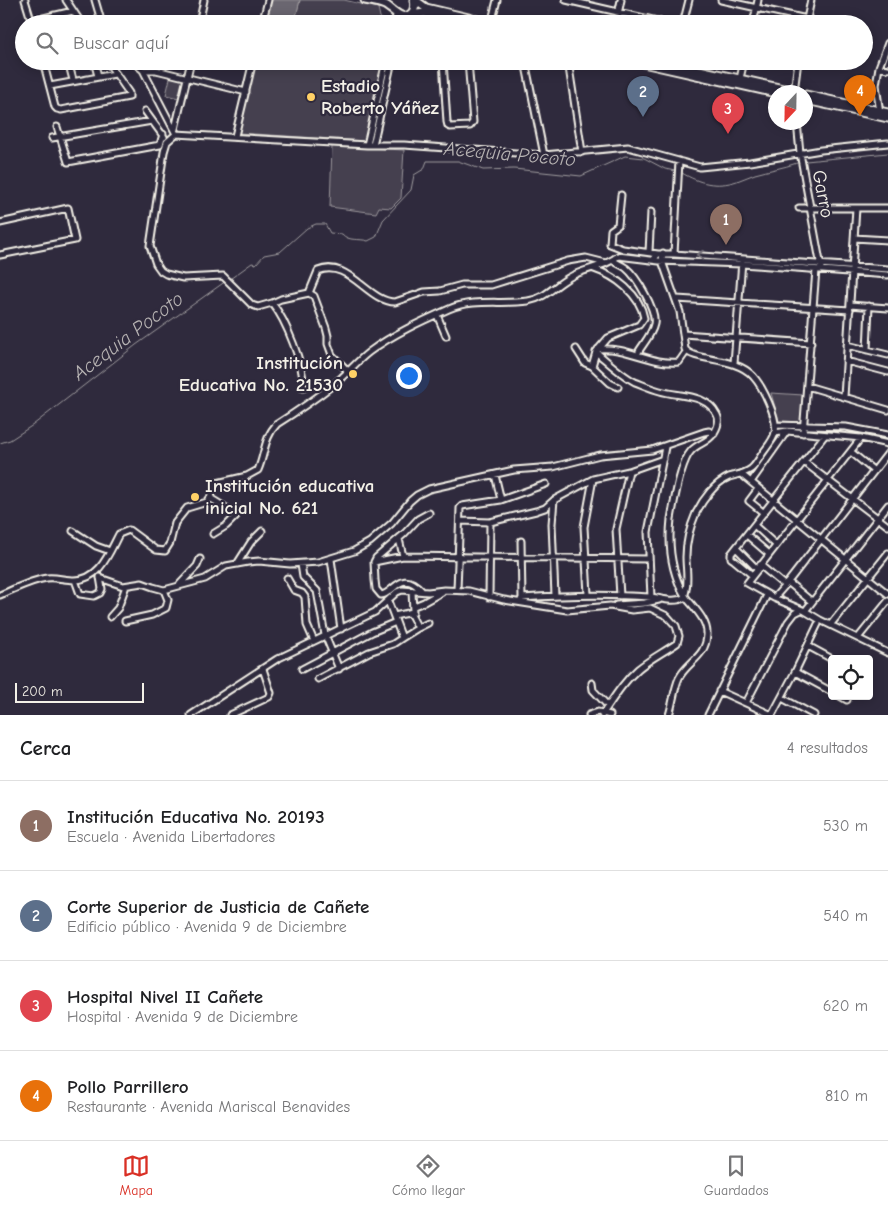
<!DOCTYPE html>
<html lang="es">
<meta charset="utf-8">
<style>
:root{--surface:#fff;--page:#f2f2f2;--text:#202124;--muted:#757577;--line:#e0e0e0;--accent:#d93025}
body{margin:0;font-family:"Comic Neue",sans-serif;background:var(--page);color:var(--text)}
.controls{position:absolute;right:15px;bottom:15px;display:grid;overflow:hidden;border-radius:5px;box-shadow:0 2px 12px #0003}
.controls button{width:45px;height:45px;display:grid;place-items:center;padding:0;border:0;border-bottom:1px solid var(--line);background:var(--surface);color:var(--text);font:25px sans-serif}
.compass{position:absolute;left:768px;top:85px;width:45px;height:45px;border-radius:50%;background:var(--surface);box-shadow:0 2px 12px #0003;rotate:202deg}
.scale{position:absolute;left:15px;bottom:12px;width:129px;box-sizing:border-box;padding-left:5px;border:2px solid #f4f1e8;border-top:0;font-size:14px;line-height:18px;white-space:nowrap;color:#f4f1e8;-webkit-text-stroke:4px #2f2a3d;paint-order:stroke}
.you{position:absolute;left:408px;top:375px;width:18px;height:18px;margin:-12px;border:4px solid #fff;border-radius:50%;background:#1a73e8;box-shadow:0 0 0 8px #1a73e833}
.badge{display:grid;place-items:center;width:32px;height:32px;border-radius:50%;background:var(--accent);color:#fff;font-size:16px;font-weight:700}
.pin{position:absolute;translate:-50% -41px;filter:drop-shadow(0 1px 2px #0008)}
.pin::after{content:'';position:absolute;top:26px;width:18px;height:15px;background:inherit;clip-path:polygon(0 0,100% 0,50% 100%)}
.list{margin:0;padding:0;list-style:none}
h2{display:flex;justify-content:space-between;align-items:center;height:65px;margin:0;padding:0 20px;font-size:21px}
h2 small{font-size:16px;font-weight:400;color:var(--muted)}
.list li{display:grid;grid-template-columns:32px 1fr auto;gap:15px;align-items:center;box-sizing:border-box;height:90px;padding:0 20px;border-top:1px solid var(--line)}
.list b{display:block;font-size:19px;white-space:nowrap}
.list p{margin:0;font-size:16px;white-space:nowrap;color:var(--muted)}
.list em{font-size:16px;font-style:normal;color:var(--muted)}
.icon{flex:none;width:28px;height:28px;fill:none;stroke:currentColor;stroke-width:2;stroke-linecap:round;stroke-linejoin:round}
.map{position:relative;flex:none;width:888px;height:715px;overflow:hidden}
.search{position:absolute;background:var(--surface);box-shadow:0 2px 12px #0003;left:15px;right:15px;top:15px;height:55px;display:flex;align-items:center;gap:12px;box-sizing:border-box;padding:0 18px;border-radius:28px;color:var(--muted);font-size:19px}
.sheet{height:425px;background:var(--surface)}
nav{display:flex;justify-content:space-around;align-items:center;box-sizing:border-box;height:70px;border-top:1px solid var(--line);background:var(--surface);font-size:14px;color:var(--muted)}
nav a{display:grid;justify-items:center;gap:2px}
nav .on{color:var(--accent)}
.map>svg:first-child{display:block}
.green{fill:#454050;stroke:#9c989c}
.water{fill:#6a6670;stroke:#a19ea0}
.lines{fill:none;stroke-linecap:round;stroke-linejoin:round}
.stream{stroke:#a19ea0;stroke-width:1}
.minor-casing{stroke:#f4f1e8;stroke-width:9}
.highway-casing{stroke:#f4f1e8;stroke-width:11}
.minor{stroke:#2f2a3d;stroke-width:5}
.highway{stroke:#2f2a3d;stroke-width:7}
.oneway{stroke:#747079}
.poi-dot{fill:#ffd166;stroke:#2f2a3d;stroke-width:2}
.labels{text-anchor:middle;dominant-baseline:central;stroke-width:4.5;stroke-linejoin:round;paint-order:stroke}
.poi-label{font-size:19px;font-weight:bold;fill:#f4f1e8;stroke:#2f2a3d;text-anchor:start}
.street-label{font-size:19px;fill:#f4f1e8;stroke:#2f2a3d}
.water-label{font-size:20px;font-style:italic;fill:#b6b2b2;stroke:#2f2a3d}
</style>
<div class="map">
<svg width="888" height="715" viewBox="0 0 888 715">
<rect width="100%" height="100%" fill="#2f2a3d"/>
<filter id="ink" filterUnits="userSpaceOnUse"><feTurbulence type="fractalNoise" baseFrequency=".02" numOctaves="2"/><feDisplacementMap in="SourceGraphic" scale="10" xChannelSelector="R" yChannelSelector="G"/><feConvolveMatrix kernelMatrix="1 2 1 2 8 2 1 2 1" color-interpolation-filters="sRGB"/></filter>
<g filter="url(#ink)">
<path class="green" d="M300,0H344L378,8L380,17L385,24H294Z
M255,61H383L365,141L238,133Z
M171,74L184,78L179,98L166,95Z
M332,146L404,150L401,198L391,208L379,207L376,213L330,207Z
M771,393L803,395L802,422L779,421Z"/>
<path class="water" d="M270,0H300L294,24H264Z"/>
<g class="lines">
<path class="stream" d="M806,161L888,153
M682,173C699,183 716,188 737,181C743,179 749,176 755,174C769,170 783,168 797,163
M230,279L252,263L256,264L264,255L280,252L307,228L316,224H325L330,233L342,234C349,242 359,238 368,241L376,237L383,220L411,190L414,175L424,169L427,161H458L483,170L514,169L581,176L625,156L644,158L665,169L675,171
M0,443L10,440L33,425L136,345L226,281"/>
<g class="minor-casing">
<path id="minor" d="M25,0L32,23
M66,0L82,24
M95,0L102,24
M566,0L670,24
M721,0L807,19
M54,15L57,24
M31,21L73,11
M199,24L204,0
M262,24L268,0
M395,24L396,14
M491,24L497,0
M616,24L621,0
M683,24L689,0
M753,24L758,0
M806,24L811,0
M43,61L55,107L57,109L61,110L129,97V93L107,61
M68,61L73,80
M94,61L98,76
M132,61L143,70L176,134
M443,61L447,122L448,126L450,127L470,126L473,122L468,61
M525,61L544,155
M568,61L582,152
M879,67L888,69
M143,70H156L246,92
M739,83L744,61
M50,86L115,74
M794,92L798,61
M145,111L164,137
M880,113L876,85L879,67L888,43
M797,122L800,153L821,267
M57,127L68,162L160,145L163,134
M175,129L191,61
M235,136L253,61
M52,138L152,121
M367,145L386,61
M373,145L392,61
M621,195L618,225L611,230L610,244L623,249L658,254
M799,208H888
M0,223L68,208L75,240L0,255
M854,238L888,240
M649,252L651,212
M663,253L662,261L680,312L685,349C694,362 735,356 753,376C763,387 778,418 775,432C774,440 766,448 762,454C759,459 755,466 751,469C744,474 736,475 729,477C715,483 703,499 696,513C690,527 686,541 686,557C686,570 689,581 685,594
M674,254L679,161
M654,259L658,254H674L888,269
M612,260C616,263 622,265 626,268C636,276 657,310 654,324C652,334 644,343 639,351
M594,269C615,276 640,294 644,318L639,325L608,338L596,352C608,362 621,375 635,382C643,385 652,389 660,391C680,397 706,393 717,415C720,420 717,428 714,433C708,443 698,443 691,451C680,463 674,503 671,519C668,546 671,572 685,596C693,607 708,620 707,635C706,657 687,662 679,678C674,689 673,703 669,715
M309,293L318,271C348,258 368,302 395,302L424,292L440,291L462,285H491L568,261L586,258L606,263
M677,299L850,310
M272,303L281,299L309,293L314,296L326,328L328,336V344L332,355L347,370
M850,305L888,308
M437,315L446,336
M683,334L811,343
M847,345L888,355
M576,349L585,363L592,366
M598,349C627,346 651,365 679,362L686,352
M867,350L869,306
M596,352L592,366L610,383L618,387
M846,361L888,372
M734,363L742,261
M807,386L888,410
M303,388C305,367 286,320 272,303L258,307L252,305L223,276L183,278L166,274L161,271L156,264L150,246L164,152L167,142L176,134L367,145H404L544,155L628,147L700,167L750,162L821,150L888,143
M844,397L856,208
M775,425L846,427L888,435
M775,433L787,431L861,438L888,444
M803,433L816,270
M861,438L747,583L774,598L805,611L820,620L888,653
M851,452L874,471
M804,462L888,526
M741,474L888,594
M495,475L501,500
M751,482L787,431
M758,489L749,501L764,513
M210,498L233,512L236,516L226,526L213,534
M554,500L552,524L555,596
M460,521L490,522L536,511L545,508L554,500L593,479L629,471L663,459
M754,525L776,545
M73,531L96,546L110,551
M747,535L769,554
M399,539L403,556
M736,548L757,569
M331,559L341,629
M374,562L403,556L649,559
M237,564L251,542L262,531
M301,564L303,577L317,591L325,635L339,669
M760,565L784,585
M752,575L734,560L731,558V554L825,435
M100,578L123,586L142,583L153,587L164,590L205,579L226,566L248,562L259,561L290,564L318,562L354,551L370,542L392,523L410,501L417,495L429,489L514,470L553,467L600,455L652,450L704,432L709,431L714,434
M287,578L294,590L302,593L305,597L307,625L314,641
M75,580L80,594L94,596L100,593L102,589L100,577
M788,582L812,602
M180,584L197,566L200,559
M421,590C401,568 394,594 381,595L376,589L375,580L374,562L376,558L404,534L418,519L429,513
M457,590L460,508L462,506L501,500L546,484
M588,594L584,527L593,479
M0,595C15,589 31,580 47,578C56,577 65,580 74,580C100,580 109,553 119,534L129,530L156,550L165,551L170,543L175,523L187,508L207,502L210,498L217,483L247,476L258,470C265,454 264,437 277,424C296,412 315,399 333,385C346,375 356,362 369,352C393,334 422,321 449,309C475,298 501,305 528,301C546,298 555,285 570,277C585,268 604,268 618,256L659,261L742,264L888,275
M620,596L616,529L629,471
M489,597L490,522
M651,597L648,532L665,447
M522,598C565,595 607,594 649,597C663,598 673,604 686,597
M774,598L788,582L888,453
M521,600L522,598L521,541
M616,605L645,603L659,600
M414,606L424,602L442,592
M805,611L888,505
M410,613L418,628
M394,616L413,612L412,591
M110,617L118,608L126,586
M125,621L152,615L166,608L168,600L164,590
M831,624L888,553
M402,638L418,628L428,623
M858,638L888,601
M808,646L832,659
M302,669L372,632L396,622
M795,672L832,692
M318,679L369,652L393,644L402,638L388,601
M592,683L593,690L608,706
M719,691L772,715
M840,696L847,700
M782,698L814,715
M746,703L788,622L795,613L801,610
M191,715L277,659L375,612L397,592L402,590L428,592L444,590L469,591L504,600L567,610L610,606L632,610L650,608L667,616L676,626L679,636L677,643C664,652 650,659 638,669C623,682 613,699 602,715
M230,715L269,697L271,693L263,669
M589,715L598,712L610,715
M708,715L766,597
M772,715L795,672L818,624"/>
</g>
<g class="highway-casing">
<path id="highway" d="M365,0C371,1 378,2 385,5C393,9 403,24 413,12C415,8 415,4 414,0
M415,0L426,8L494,24
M410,15L425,13L471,24
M634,61L776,93
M659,61L797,92
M806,95L888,113
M806,100L888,118"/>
</g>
<use href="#minor" class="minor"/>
<use href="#highway" class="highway"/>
</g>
<defs><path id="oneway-chevron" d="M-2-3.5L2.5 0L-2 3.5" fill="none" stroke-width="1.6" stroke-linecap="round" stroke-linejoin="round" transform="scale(1.25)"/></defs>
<use class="oneway" href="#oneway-chevron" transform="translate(700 255) rotate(-176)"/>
</g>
<g class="poi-dot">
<circle cx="311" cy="97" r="5"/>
<circle cx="353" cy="374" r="5"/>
<circle cx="195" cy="497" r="5"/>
</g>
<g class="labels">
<g class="poi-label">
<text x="321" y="86">Estadio<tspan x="321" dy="22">Roberto Yáñez</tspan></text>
<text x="343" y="363" text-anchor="end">Institución<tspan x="343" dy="22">Educativa No. 21530</tspan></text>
<text x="205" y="486">Institución educativa<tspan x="205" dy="22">inicial No. 621</tspan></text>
</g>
<g class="street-label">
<text transform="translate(823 194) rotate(79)">Garro</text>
</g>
<g class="water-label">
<text transform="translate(510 154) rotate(5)">Acequia Pocoto</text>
<text transform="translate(128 336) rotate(-37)">Acequia Pocoto</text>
</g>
</g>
</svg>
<div class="controls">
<button><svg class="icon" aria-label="locate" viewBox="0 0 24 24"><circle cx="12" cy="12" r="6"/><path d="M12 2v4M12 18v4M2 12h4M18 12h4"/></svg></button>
</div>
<svg class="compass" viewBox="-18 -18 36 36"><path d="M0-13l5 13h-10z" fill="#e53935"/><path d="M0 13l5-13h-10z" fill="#757577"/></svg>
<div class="scale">200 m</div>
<div class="you"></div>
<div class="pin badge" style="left:726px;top:245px;background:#8d6e63">1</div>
<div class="pin badge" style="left:643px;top:117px;background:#5c6f8a">2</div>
<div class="pin badge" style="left:728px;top:134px;background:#e0444e">3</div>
<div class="pin badge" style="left:860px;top:116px;background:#e8710a">4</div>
<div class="search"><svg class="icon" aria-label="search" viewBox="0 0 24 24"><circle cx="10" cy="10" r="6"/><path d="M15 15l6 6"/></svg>Buscar aquí</div>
</div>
<section class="sheet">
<h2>Cerca<small>4 resultados</small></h2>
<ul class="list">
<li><span class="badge" style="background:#8d6e63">1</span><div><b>Institución Educativa No. 20193</b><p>Escuela · Avenida Libertadores</p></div><em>530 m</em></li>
<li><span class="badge" style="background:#5c6f8a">2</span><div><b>Corte Superior de Justicia de Cañete</b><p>Edificio público · Avenida 9 de Diciembre</p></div><em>540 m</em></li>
<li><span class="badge" style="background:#e0444e">3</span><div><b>Hospital Nivel II Cañete</b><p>Hospital · Avenida 9 de Diciembre</p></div><em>620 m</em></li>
<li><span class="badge" style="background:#e8710a">4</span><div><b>Pollo Parrillero</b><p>Restaurante · Avenida Mariscal Benavides</p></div><em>810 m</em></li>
</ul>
</section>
<nav>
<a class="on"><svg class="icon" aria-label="map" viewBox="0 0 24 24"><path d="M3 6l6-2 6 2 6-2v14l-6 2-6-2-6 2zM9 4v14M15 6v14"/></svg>Mapa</a>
<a><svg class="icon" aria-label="directions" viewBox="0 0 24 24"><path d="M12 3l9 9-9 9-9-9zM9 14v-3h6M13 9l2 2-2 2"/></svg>Cómo llegar</a>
<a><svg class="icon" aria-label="saved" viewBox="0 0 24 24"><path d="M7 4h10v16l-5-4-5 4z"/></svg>Guardados</a>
</nav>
